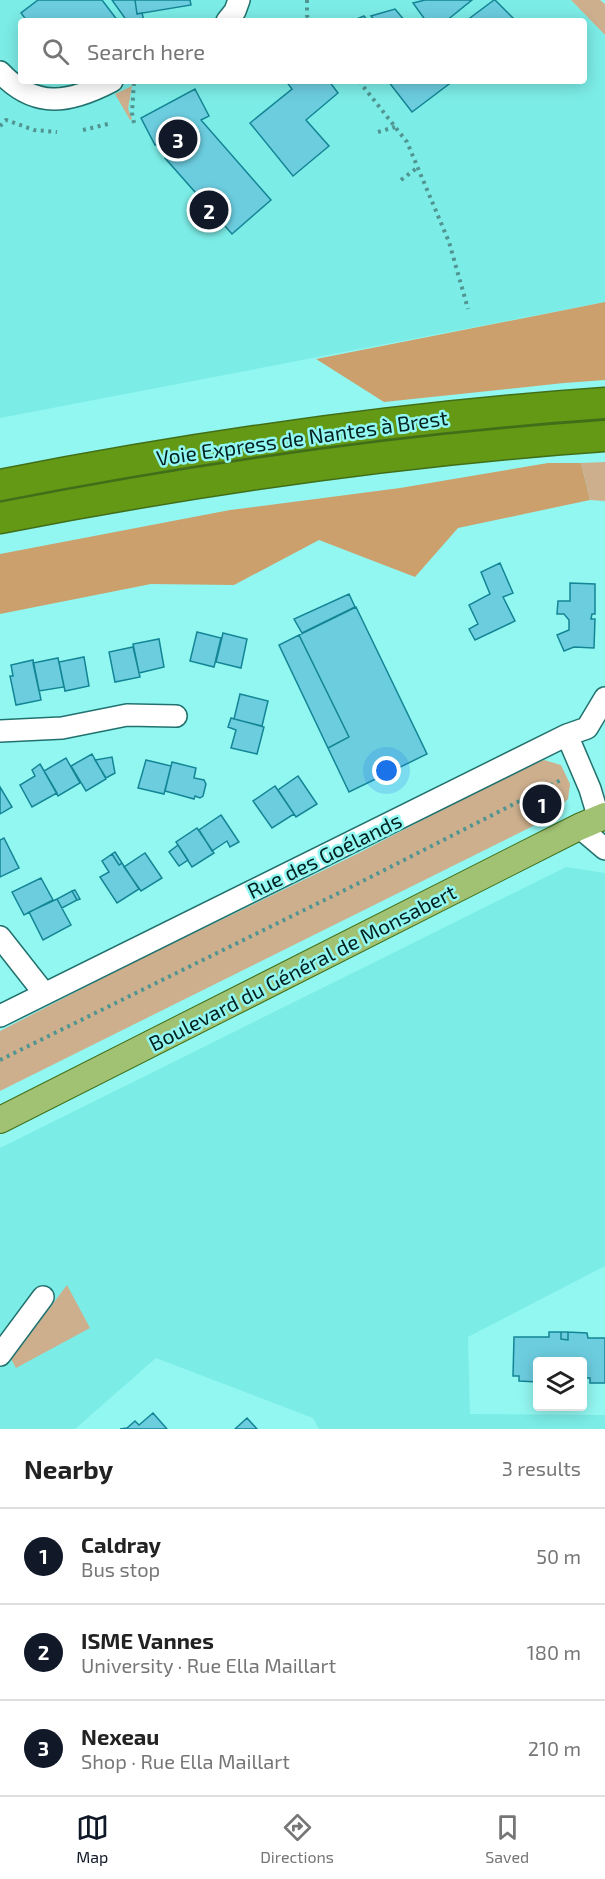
<!DOCTYPE html>
<meta charset="utf-8">
<style>
:root{--surface:#fff;--page:#f6f6f6;--text:#222;--muted:#767676;--line:#e0e0e0;--accent:#111827}
body{margin:0;font-family:"Exo 2",sans-serif;background:var(--page);color:var(--text)}
.controls{position:absolute;right:18px;bottom:18px;display:grid;overflow:hidden;border-radius:6px;box-shadow:0 3px 15px #0003}
.controls button{width:54px;height:54px;display:grid;place-items:center;padding:0;border:0;border-bottom:2px solid var(--line);background:var(--surface);color:var(--text);font:30px sans-serif}
.you{position:absolute;left:387px;top:771px;width:21px;height:21px;margin:-15px;border:4px solid #fff;border-radius:50%;background:#1a73e8;box-shadow:0 0 0 9px #1a73e833}
.badge{display:grid;place-items:center;width:39px;height:39px;border-radius:50%;background:var(--accent);color:#fff;font-size:20px;font-weight:700}
.pin{position:absolute;translate:-50% -50%;border:3px solid #fff;box-shadow:0 2px 6px #0006}
.list{margin:0;padding:0;list-style:none}
h2{display:flex;justify-content:space-between;align-items:center;height:78px;margin:0;padding:0 24px;font-size:26px}
h2 small{font-size:20px;font-weight:400;color:var(--muted)}
.list li{display:grid;grid-template-columns:39px 1fr auto;gap:18px;align-items:center;box-sizing:border-box;height:96px;padding:0 24px;border-top:2px solid var(--line)}
.list b{display:block;font-size:22px;white-space:nowrap}
.list p{margin:0;font-size:20px;white-space:nowrap;color:var(--muted)}
.list em{font-size:20px;font-style:normal;color:var(--muted)}
.icon{flex:none;width:33px;height:33px;fill:none;stroke:currentColor;stroke-width:2;stroke-linecap:round;stroke-linejoin:round}
.map{position:relative;flex:none;width:605px;height:1429px;overflow:hidden}
.search{position:absolute;background:var(--surface);box-shadow:0 3px 15px #0003;left:18px;right:18px;top:18px;height:66px;display:flex;align-items:center;gap:15px;box-sizing:border-box;padding:0 21px;border-radius:6px;color:var(--muted);font-size:22px}
.sheet{height:366px;background:var(--surface)}
nav{display:flex;justify-content:space-around;align-items:center;box-sizing:border-box;height:84px;border-top:2px solid var(--line);background:var(--surface);font-size:16px;color:var(--muted)}
nav a{display:grid;justify-items:center;gap:3px}
nav .on{color:var(--accent)}
.map>svg:first-child{display:block}
.built{fill:#7cece6;fill-rule:evenodd}
.green{fill:#cdaf8d}
.forest{fill:#cba06d}
.building{fill:#6ccddf;stroke:#138595;stroke-width:1.5}
.lines{fill:none;stroke-linecap:round;stroke-linejoin:round}
.minor-casing{stroke:#21726e;stroke-width:24}
.major-casing{stroke:#416f19;stroke-width:28}
.highway-casing{stroke:#416f19;stroke-width:33}
.path{stroke:#509591;stroke-width:4;stroke-dasharray:3 4.5;stroke-linecap:butt}
.minor{stroke:#fff;stroke-width:21}
.major{stroke:#a1c273;stroke-width:26}
.highway{stroke:#639915;stroke-width:30}
.labels{text-anchor:middle;dominant-baseline:central;stroke-width:5;stroke-linejoin:round;paint-order:stroke}
.street-label{font-size:21px;fill:#012120;stroke:#93f7f1}
</style>
<div class="map">
<svg width="605" height="1429" viewBox="0 0 605 1429">
<rect width="100%" height="100%" fill="#93f7f1"/>
<path class="built" d="M0,0H571L605,35V302L0,418ZM21,21H584V81H21Z
M566,867L605,873V1266L468,1337L470,1414L605,1415V1429H319L313,1418L156,1358L75,1429H0V1148Z"/>
<path class="green" d="M571,0H600L605,4V35Z
M132,86L128,109L132,119L130,120L115,94Z
M605,462V501L590,500L581,463Z
M544,760L561,765L570,784L568,799L545,820L0,1091V1031L132,963L357,854L522,768Z
M67,1285L90,1328L16,1368L11,1359Z"/>
<path class="forest" d="M605,302V380L564,383L384,402L316,359Z
M548,463H581L590,500L458,528L415,577L319,540L234,585L151,584L0,614V554L230,510L400,488Z"/>
<path class="building" d="M38,0H102L118,21H27L21,13Z
M112,0H135L137,14L142,13L144,21H127Z
M135,0H190L191,5L137,14Z
M425,0H472L446,21H426L413,3Z
M495,0L516,21H466L494,0Z
M395,9L405,21H375L371,16Z
M364,16L368,21H352Z
M286,81H329L338,93L306,120L329,146L293,176L250,123L292,89Z
M388,81H453L412,112Z
M195,89L209,116L201,120L271,200L232,234L165,158L169,155L159,143L155,145L141,118Z
M500,563L513,593L503,597L515,621L475,640L469,629L478,624L469,605L490,594L481,572Z
M570,583L595,584V614H592L591,619H595L594,648L574,647L564,651L557,635L569,630V620L564,614H557L558,601H570Z
M349,594L355,607L302,633L294,619Z
M356,607L427,754L349,792L328,748L349,737L299,635Z
M197,632L221,638L214,667L190,661Z
M223,633L247,639L241,668L216,662Z
M299,635L349,737L328,748L279,645Z
M159,639L164,667L139,673L133,644Z
M133,647L140,677L115,682L109,652Z
M84,657L89,686L65,691L59,662Z
M58,658L64,687L39,691L33,663Z
M33,660L41,700L16,705L10,676H13L11,665Z
M240,694L268,701L262,726L234,719Z
M231,718L264,727L257,754L231,748L236,730L228,727Z
M92,754L106,779L86,791L71,766Z
M112,757L115,773L106,778L95,760Z
M66,758L80,783L58,796L44,771Z
M146,760L171,766L164,794L138,788Z
M172,762L196,768L194,778L204,780L206,784L203,796L200,798L195,796L194,799L165,791Z
M40,764L57,793L32,807L20,785L35,776L32,770Z
M298,776L317,804L296,817L278,790Z
M275,786L294,814L272,828L253,801Z
M0,787L12,807L0,814Z
M221,815L239,842L230,847L227,841L212,851L199,830Z
M197,828L214,853L192,867L176,842Z
M4,838L19,868L0,877V840Z
M178,845L188,860L179,866L169,852Z
M115,852L122,863L119,865L112,854Z
M145,853L162,878L141,891L124,867Z
M112,854L119,865L122,863L139,889L117,903L100,877L109,872L102,861Z
M41,878L53,900L24,915L12,892Z
M75,890L80,899L77,900L72,891Z
M72,891L77,900L62,908L57,899Z
M57,899L71,925L43,940L29,912Z
M549,1332H561V1339L568,1340V1332L587,1333L588,1338H605V1383H590V1378H582V1362H538V1382L519,1381V1376H513L514,1337H549Z
M561,1332H568V1340L561,1339Z
M153,1413L167,1429H120L127,1428L135,1421L139,1425Z
M247,1418L257,1429H235Z"/>
<g class="lines">
<g class="minor-casing">
<path id="minor" d="M227,21L235,11L239,0
M0,72C35,110 70,103 112,81
M0,731L62,728L127,715L176,716
M567,735L587,728L605,698
M579,827L605,849
M0,937L44,993
M0,1016L567,735L590,789L599,819
M0,1355L43,1297"/>
</g>
<g class="major-casing">
<path id="major" d="M0,1120L579,827L605,816"/>
</g>
<g class="highway-casing">
<path id="highway" d="M0,485C199,446 402,417 605,403
M0,518C200,479 402,450 605,436"/>
</g>
<path class="path" d="M307,0V16L311,21
M359,81L407,142L449,242L468,309
M134,123L132,113L134,82
M0,126L6,120L34,130L57,132
M83,130L108,124
M378,132L395,127
M401,180L417,168
M0,1060L357,884L563,779"/>
<use href="#minor" class="minor"/>
<use href="#major" class="major"/>
<use href="#highway" class="highway"/>
</g>
<g class="labels">
<g class="street-label">
<text transform="translate(302 437) rotate(-8)">Voie Express de Nantes à Brest</text>
<text transform="translate(324 855) rotate(-26)">Rue des Goélands</text>
<text transform="translate(302 967) rotate(-27)">Boulevard du Général de Monsabert</text>
</g>
</g>
</svg>
<div class="controls">
<button><svg class="icon" aria-label="layers" viewBox="0 0 24 24"><path d="M12 4l9 5-9 5-9-5zM3 14l9 5 9-5"/></svg></button>
</div>
<div class="you"></div>
<div class="pin badge" style="left:542px;top:804px">1</div>
<div class="pin badge" style="left:209px;top:210px">2</div>
<div class="pin badge" style="left:178px;top:139px">3</div>
<div class="search"><svg class="icon" aria-label="search" viewBox="0 0 24 24"><circle cx="10" cy="10" r="6"/><path d="M15 15l6 6"/></svg>Search here</div>
</div>
<section class="sheet">
<h2>Nearby<small>3 results</small></h2>
<ul class="list">
<li><span class="badge">1</span><div><b>Caldray</b><p>Bus stop</p></div><em>50 m</em></li>
<li><span class="badge">2</span><div><b>ISME Vannes</b><p>University · Rue Ella Maillart</p></div><em>180 m</em></li>
<li><span class="badge">3</span><div><b>Nexeau</b><p>Shop · Rue Ella Maillart</p></div><em>210 m</em></li>
</ul>
</section>
<nav>
<a class="on"><svg class="icon" aria-label="map" viewBox="0 0 24 24"><path d="M3 6l6-2 6 2 6-2v14l-6 2-6-2-6 2zM9 4v14M15 6v14"/></svg>Map</a>
<a><svg class="icon" aria-label="directions" viewBox="0 0 24 24"><path d="M12 3l9 9-9 9-9-9zM9 14v-3h6M13 9l2 2-2 2"/></svg>Directions</a>
<a><svg class="icon" aria-label="saved" viewBox="0 0 24 24"><path d="M7 4h10v16l-5-4-5 4z"/></svg>Saved</a>
</nav>
